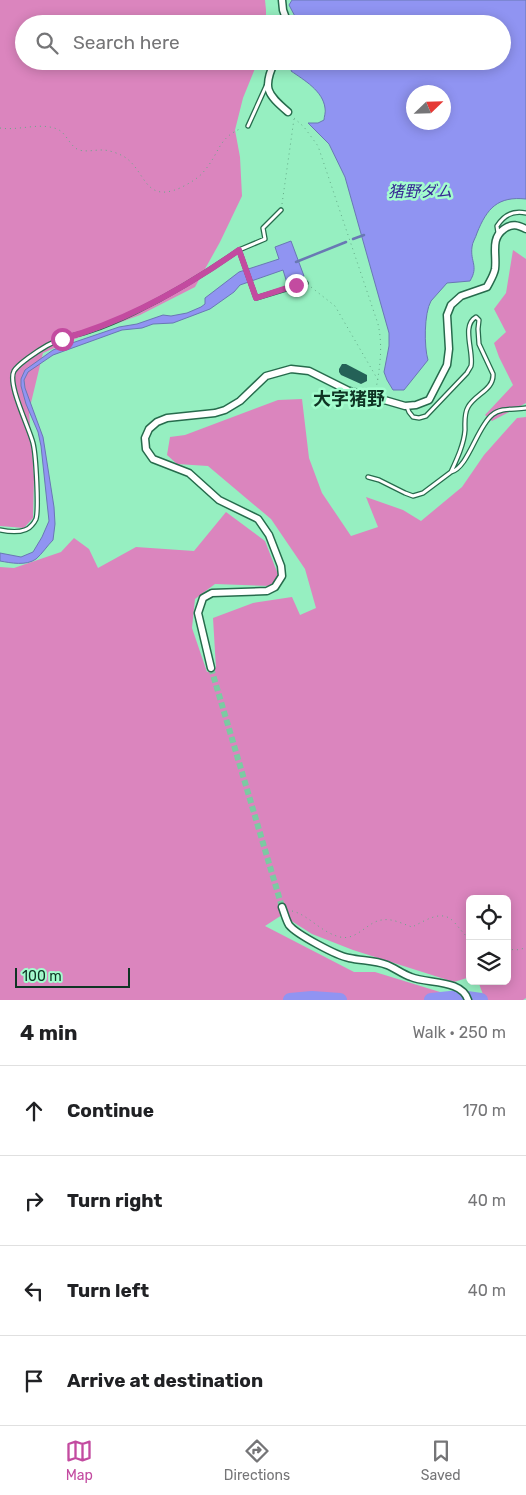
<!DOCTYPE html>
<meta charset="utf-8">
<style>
:root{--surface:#fff;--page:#f2f2f2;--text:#202124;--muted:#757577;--line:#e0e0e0;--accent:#c34ba0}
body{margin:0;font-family:Rubik,"Noto Sans JP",sans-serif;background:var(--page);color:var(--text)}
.controls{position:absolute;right:15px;bottom:15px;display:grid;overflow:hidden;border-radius:8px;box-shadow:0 2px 12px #0003}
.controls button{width:45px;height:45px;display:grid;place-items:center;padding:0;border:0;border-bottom:1px solid var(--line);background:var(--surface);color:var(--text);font:25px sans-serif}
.compass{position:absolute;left:406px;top:85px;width:45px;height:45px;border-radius:50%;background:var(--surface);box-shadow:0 2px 12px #0003;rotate:67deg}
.scale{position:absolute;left:15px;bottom:12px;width:115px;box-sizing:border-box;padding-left:5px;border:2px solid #0f3524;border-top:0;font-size:14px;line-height:18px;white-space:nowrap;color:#0f3524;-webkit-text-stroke:4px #a3fdce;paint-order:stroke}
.stop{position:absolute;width:15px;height:15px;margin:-11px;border:4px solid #c34ba0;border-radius:50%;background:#fff}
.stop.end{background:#c34ba0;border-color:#fff;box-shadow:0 1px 5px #0008}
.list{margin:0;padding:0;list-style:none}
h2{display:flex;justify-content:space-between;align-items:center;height:65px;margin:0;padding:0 20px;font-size:21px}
h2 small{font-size:16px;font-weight:400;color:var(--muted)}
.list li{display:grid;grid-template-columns:32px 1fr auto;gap:15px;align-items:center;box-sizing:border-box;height:90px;padding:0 20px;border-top:1px solid var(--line)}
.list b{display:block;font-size:19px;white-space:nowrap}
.list em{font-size:16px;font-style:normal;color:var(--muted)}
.icon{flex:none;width:28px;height:28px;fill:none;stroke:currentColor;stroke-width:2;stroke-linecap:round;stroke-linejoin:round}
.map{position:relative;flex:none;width:526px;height:1000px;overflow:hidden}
.search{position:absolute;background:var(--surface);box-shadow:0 2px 12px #0003;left:15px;right:15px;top:15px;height:55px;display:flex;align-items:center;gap:12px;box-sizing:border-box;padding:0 18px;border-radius:28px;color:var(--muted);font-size:19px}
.sheet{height:425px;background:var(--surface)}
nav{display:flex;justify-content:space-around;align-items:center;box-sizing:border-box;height:70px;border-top:1px solid var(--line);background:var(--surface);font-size:14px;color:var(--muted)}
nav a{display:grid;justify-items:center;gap:2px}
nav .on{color:var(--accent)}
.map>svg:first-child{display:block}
.green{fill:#db85be}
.water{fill:#9094f2;stroke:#6978b4;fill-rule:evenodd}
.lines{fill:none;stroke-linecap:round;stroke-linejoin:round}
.stream{stroke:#6978b4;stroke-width:2.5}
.river{stroke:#9094f2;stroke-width:14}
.building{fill:#246157}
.minor-tunnel{stroke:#7bcaa2;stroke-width:6;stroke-dasharray:6 3;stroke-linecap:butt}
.service-casing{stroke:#266b4c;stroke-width:5.5}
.minor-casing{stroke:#266b4c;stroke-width:9}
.path{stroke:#64aa87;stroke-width:1;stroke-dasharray:1 4;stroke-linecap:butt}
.service{stroke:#fff;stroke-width:3}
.minor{stroke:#fff;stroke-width:6}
.route{stroke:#c34ba0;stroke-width:6}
.labels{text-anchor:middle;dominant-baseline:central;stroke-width:5;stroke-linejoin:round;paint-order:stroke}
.water-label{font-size:16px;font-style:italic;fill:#362893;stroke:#a3fdce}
.quarter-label{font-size:18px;font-weight:bold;fill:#0f3524;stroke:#a3fdce}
</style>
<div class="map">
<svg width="526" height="1000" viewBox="0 0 526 1000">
<rect width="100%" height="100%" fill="#96efc1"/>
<path class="green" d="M0,0H265L266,10V24H24V61H258L243,98L235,130L240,157L242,196L220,242L195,287L140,315L75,339L43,353L29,411L34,477L33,518L24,528L0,526Z
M513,250L526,259V403L492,421L485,415L513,385L499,357L494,343L506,332L494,309L506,293Z
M302,399L309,458L322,493L351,536L378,527L366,497L403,510L421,521L462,487L484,455L517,418L526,417V998L523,1000H485L478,981H507V899H470V977L454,982L353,950L312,934L282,915L265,926L354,972H375L453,996L452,1000H0V567L14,568L61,552L74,538L89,549L98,568L136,547L194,551L226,512L265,541L281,582L271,586L215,584L195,599L192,628L207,672L216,668L213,618L253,603L292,597L300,615L316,608L305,569L271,519L208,466L177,464L167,455L170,437L185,435L278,400Z"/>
<path class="water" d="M292,0H526V199C498,196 487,208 477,233C476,237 472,243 472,247C470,262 479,266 470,281L447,283C442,289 436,295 431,301C424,313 424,347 428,360L404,390H393L387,380L384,372L389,346V333L345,177L329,144L308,123H318L324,120C324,117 326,112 325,108C323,91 304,80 291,71L295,61H502V24H299L289,5ZM414,92H444V122H414Z
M291,241L304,276L287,283L283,270L240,285L234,292L210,309L173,323L153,324L142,328L122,330L53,355L28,372L24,380L25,388L43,437L54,507L55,524L53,540C47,546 42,554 36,559C26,566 11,563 0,561V553L21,557L33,552L42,537L49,521L41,446L38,432L26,404L21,386V379L25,370L53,350L69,344L119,327L137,324L163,315L171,316L187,313L201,307L205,304V298L239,272L279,259L275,247Z"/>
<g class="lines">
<path class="stream" d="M353,239L364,235
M296,262L346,242"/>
<path class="river" d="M290,1000L312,998L340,1000
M431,1000L460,997L481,1000"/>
</g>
<path class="building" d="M342,364H346L367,375V381L361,384L341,375L339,372V369Z"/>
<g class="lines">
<path class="minor-tunnel" d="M211,668L282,907"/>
<g class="service-casing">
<path id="service" d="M248,126L267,84
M498,233L497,226C504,215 513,210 526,213
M239,250L265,239L263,228L281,210
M407,407L409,412L413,417L419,418L426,416L467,373C468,371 470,368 471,366C474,352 461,325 476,317L479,320L478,329L479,344L493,374C494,390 475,394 468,407C464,414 465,422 465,430C464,444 457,459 451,472C468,468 477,427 492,415C501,407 515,410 526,408
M368,477L379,480L405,493L413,496L423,493L451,472
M0,530C10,532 25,534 32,525C34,523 35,521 36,519C39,509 36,455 33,443C29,427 7,384 14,371C17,366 23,362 28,358C39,350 51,342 64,338C73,335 82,334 90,331C105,326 121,319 135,312C172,294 206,273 239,250L256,298L306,283"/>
</g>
<g class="minor-casing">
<path id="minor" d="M282,0L283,10L288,24
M275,61C262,88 267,94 288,112
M211,668L198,613L203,598L212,593L267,591L275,587L282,576L281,566L269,535L258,519L219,500L189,473L153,459L146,449L145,438L149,429L157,422L167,418L215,413L225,410L240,401L266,376L291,369L309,371L349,391L374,397L405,406L416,405L429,400L447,365L449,349L447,315L451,305L461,296L487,287C490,281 494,275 495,269C497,254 490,239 504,229C512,223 518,225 526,229
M282,907C284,912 286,920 289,925C296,934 337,956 349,958C362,961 374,960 387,965C395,968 402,974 411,977C427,984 462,979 468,1000"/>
</g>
<path class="path" d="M294,118L304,127L318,146L378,324C383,346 380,367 376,389
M0,128C19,131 39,122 57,129C67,133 69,146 79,150C86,152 94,150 102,150C109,150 117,153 123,156C146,169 143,204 180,188C190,183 199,178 205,170C220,152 218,138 242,128
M282,204L294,119
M311,287L335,306L378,380
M292,911C309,915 320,932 340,937C357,941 368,921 382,920C392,918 403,924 412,927C425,921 441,909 453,921C459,927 463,934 470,939
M507,949L516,950L526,948"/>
<use href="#service" class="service"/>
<use href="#minor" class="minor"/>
</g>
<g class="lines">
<path class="route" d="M62,339C127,321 185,288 239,250L256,298L296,285"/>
</g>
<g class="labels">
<g class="water-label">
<text x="420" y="191">猪野ダム</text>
</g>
<g class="quarter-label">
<text x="349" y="399">大字猪野</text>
</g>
</g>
</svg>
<div class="controls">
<button><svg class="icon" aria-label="locate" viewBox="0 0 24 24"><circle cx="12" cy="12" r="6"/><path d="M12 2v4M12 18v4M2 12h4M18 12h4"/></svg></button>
<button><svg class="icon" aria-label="layers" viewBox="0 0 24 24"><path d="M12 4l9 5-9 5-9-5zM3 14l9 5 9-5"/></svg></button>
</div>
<svg class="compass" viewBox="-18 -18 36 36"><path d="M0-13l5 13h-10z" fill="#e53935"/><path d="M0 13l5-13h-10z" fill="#757577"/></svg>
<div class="scale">100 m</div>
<div class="stop" style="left:62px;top:339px"></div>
<div class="stop end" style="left:296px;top:285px"></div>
<div class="search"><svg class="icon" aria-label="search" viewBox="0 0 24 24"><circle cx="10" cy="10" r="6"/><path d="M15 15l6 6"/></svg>Search here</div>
</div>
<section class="sheet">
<h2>4 min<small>Walk · 250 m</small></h2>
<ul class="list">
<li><svg class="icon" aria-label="ahead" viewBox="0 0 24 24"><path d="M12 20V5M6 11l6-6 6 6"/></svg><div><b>Continue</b></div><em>170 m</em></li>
<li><svg class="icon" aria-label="right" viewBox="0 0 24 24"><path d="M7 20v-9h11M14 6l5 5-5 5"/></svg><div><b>Turn right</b></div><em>40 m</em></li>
<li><svg class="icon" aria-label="left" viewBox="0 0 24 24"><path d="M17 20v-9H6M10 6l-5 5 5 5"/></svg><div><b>Turn left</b></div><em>40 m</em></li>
<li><svg class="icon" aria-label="arrive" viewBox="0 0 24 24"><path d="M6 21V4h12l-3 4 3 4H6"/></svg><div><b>Arrive at destination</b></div></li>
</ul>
</section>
<nav>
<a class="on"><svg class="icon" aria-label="map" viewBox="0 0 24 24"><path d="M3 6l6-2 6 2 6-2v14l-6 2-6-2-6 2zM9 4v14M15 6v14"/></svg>Map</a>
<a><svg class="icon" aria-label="directions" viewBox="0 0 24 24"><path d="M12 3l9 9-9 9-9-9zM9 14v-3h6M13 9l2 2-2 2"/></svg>Directions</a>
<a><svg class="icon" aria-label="saved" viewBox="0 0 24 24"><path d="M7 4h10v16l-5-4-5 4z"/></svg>Saved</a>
</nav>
